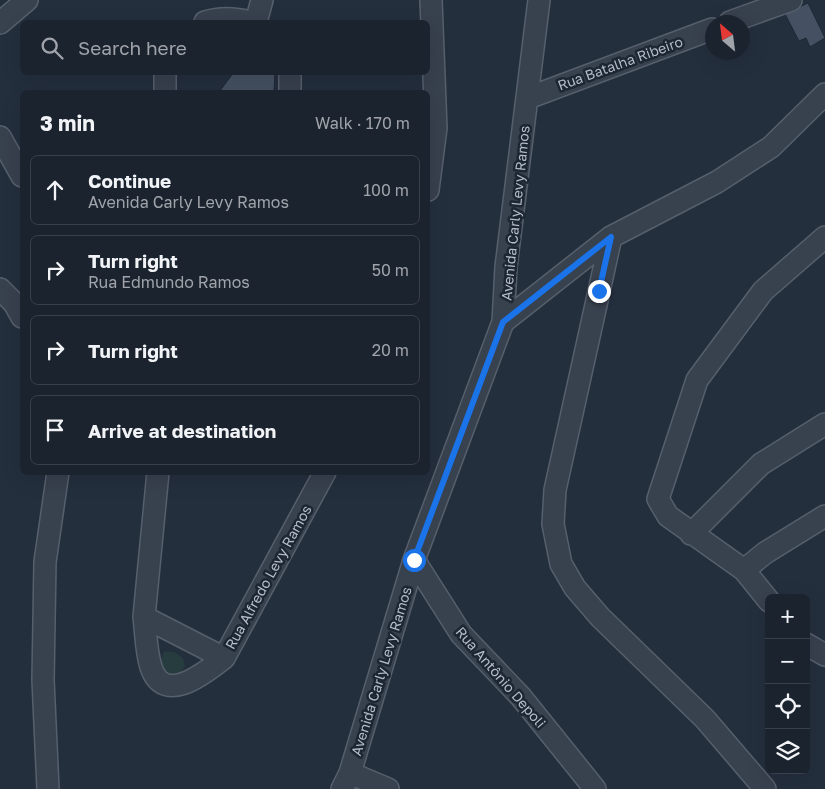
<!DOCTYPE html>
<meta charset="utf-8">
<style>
:root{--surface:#1b232e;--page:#282f3a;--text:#f1f3f6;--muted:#a0a4aa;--line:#39404a}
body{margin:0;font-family:"Golos Text",sans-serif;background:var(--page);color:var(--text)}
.controls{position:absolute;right:15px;bottom:15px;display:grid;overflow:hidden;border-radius:8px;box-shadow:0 5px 20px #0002}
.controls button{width:45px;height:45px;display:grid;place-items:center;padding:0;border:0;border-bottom:1px solid var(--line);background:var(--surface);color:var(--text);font:25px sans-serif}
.compass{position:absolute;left:705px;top:15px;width:45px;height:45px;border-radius:50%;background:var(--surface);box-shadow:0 5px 20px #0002;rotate:332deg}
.stop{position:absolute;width:15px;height:15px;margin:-11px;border:4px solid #1a73e8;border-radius:50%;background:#fff}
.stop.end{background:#1a73e8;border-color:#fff;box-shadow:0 1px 5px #0008}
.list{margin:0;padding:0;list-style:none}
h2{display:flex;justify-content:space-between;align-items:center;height:65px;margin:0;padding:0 20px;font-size:21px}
h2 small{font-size:16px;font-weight:400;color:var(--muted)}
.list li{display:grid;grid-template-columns:32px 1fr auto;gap:15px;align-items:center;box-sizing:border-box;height:70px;margin:0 10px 10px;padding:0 10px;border:1px solid var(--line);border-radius:8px}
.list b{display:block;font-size:19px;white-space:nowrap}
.list p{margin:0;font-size:16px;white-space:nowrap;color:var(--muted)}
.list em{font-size:16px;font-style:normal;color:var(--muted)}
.icon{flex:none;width:28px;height:28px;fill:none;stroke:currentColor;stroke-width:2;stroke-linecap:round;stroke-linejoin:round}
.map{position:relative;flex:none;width:825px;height:789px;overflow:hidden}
.search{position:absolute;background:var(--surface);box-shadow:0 5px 20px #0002;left:20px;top:20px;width:410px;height:55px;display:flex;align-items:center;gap:12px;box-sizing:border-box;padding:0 18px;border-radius:8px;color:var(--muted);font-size:19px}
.panel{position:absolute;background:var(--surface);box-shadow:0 5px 20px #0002;left:20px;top:90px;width:410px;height:385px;border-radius:8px}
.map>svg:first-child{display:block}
.green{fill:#263c3f}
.building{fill:#455162;stroke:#1f2835}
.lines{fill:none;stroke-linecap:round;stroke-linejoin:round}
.minor-casing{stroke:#565f6c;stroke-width:24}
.minor{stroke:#38414e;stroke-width:21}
.route{stroke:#1a73e8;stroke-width:6}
.labels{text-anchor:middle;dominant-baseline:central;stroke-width:5;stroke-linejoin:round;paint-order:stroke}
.street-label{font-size:14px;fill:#b4bcc9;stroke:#1d2633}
</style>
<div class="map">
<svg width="825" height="789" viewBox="0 0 825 789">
<rect width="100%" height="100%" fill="#242f3e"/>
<path class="green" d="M164,652H174L183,658L185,666L180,674L171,675L164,669L160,661Z"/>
<path class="building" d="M808,3L825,38L810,47L806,38L799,41L785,14Z
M234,72H275L274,92H219Z"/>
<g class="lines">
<g class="minor-casing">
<path id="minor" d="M205,22C221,17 235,18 250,22
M256,22L262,0
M730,22L791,0
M0,23L27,0
M165,72V92
M290,92V72
M528,98L712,29
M0,137L22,176
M428,190L436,128L431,0
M611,237L555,490L553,524L561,564L575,588L600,617L705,719L765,789
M0,289L14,303L22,317
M503,322L611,237L717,182L771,147L825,94
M158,472L144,617L224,658L325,472
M691,534L761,464L825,424
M414,560L461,634L521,697L595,789
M744,570L765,553L825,516
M769,601L744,570L668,516L658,499L697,380L763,291L825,237
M144,617C146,633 146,652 151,667C164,707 206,672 224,658
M806,644L825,655
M350,773L388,789
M48,789L43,680L45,562L58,472
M342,789L350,773L414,560L503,322L506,267L539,0"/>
</g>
<use href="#minor" class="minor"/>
</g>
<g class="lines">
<path class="route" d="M414,560L503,322L611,237L599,291"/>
</g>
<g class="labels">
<g class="street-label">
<text transform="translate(620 63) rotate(-20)">Rua Batalha Ribeiro</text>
<text transform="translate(515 213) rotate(-84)">Avenida Carly Levy Ramos</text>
<text transform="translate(268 577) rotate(-61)">Rua Alfredo Levy Ramos</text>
<text transform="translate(381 671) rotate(-73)">Avenida Carly Levy Ramos</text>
<text transform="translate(501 677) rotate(49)">Rua Antônio Depoli</text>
</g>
</g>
</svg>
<div class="controls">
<button>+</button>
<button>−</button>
<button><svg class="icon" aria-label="locate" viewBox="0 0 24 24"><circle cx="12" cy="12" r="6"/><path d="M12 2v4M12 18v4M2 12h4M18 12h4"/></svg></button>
<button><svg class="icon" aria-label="layers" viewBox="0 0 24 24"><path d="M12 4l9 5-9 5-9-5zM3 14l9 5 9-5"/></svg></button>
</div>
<svg class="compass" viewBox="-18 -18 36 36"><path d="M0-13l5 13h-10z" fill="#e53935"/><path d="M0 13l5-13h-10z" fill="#a0a4aa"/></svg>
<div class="stop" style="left:414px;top:560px"></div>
<div class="stop end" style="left:599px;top:291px"></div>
<div class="search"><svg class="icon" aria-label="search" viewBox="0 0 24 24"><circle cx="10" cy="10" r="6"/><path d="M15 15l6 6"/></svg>Search here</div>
<section class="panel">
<h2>3 min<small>Walk · 170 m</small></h2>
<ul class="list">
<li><svg class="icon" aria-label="ahead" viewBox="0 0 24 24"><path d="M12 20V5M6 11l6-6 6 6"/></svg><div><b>Continue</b><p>Avenida Carly Levy Ramos</p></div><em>100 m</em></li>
<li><svg class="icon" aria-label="right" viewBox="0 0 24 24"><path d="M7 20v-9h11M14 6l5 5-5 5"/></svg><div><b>Turn right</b><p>Rua Edmundo Ramos</p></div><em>50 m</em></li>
<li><svg class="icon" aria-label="right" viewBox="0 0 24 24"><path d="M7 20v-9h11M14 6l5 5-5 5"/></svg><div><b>Turn right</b></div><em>20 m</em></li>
<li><svg class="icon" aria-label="arrive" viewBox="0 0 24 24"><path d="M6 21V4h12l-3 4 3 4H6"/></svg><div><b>Arrive at destination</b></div></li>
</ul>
</section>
</div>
